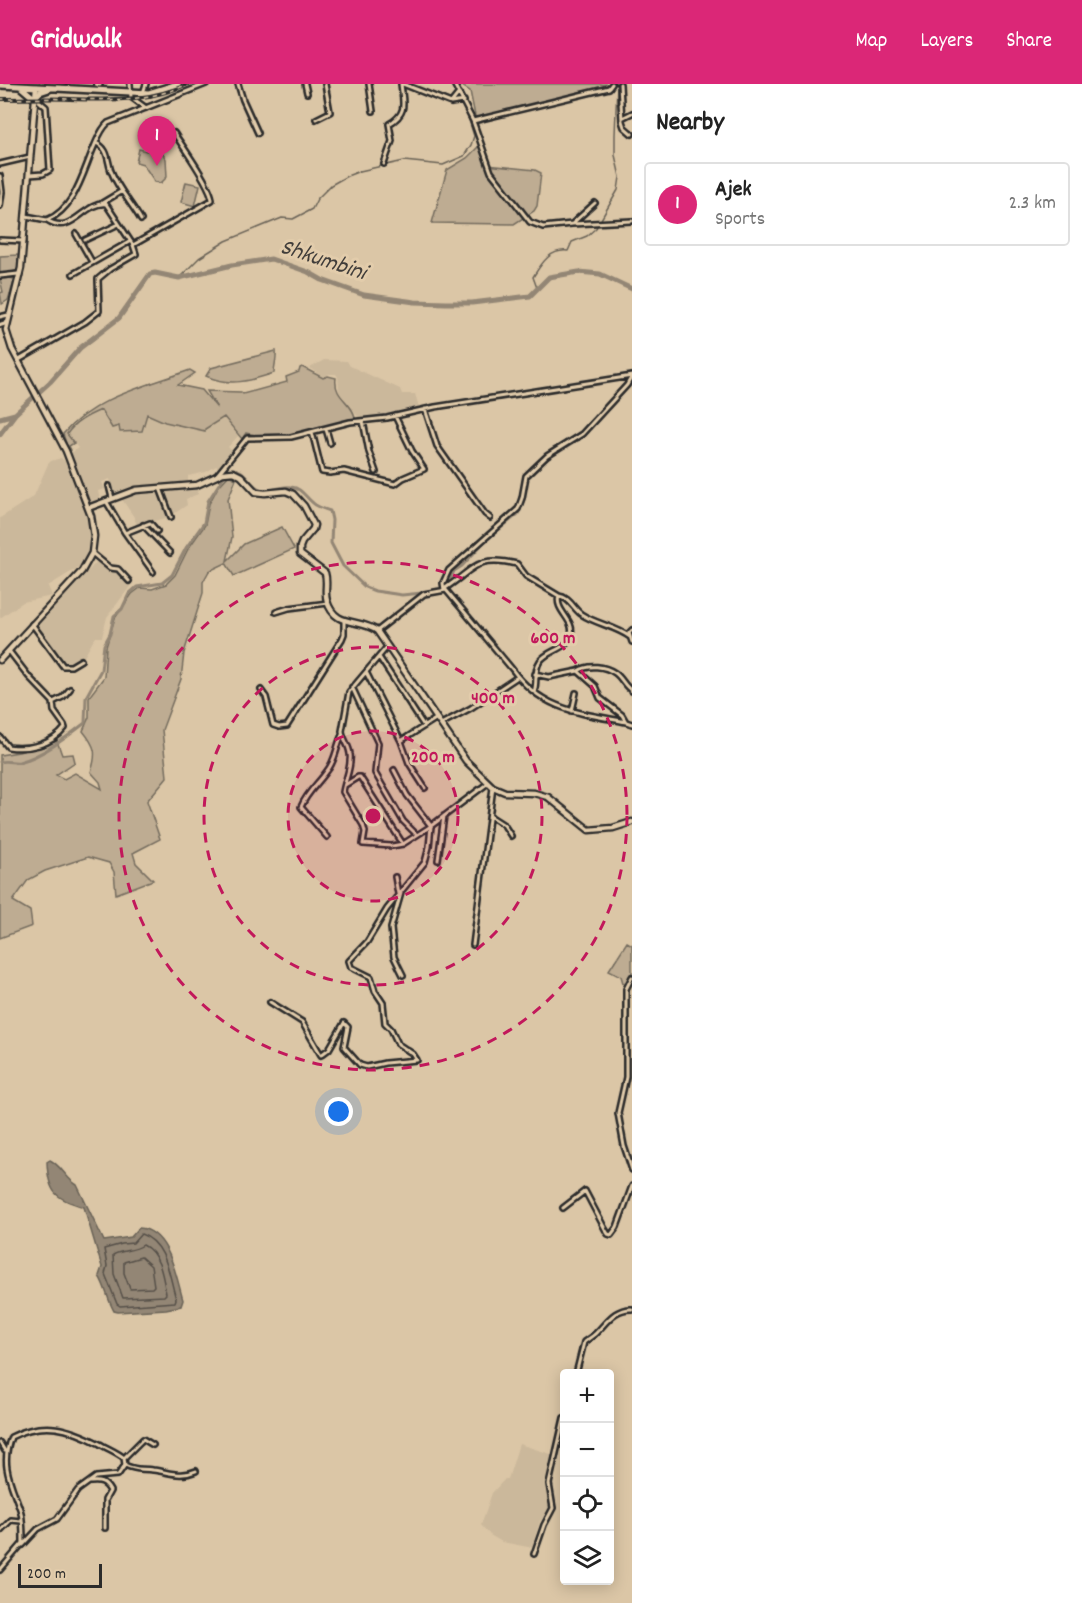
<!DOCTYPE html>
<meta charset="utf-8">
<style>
:root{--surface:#fff;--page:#f6f6f6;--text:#222;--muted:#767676;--line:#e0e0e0;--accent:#db2777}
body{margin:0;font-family:Dekko,sans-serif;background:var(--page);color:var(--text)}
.controls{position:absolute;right:18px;bottom:18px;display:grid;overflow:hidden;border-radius:6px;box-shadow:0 3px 15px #0003}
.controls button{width:54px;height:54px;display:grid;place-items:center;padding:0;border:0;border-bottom:2px solid var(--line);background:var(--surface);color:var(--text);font:30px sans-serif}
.scale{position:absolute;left:18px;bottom:15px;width:84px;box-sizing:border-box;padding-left:6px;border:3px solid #2b2b2b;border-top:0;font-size:16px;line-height:21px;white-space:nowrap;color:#2b2b2b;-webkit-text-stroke:4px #e2ccab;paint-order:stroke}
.you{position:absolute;left:339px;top:1028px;width:21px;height:21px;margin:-15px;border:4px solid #fff;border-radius:50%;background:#1a73e8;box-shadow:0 0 0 9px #1a73e833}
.badge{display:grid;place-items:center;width:39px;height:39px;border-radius:50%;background:var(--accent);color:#fff;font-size:20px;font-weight:700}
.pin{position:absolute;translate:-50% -50px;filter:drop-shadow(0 2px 3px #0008)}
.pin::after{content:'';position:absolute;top:32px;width:21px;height:18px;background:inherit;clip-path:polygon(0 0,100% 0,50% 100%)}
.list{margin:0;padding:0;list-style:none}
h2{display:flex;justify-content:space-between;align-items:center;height:78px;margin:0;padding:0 24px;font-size:26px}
h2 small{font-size:20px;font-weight:400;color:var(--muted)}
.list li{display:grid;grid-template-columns:39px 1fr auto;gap:18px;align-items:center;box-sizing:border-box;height:84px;margin:0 12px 12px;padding:0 12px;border:2px solid var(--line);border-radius:6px}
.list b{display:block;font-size:22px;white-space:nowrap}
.list p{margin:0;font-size:20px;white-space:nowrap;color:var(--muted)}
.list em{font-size:20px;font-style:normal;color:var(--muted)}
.icon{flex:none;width:33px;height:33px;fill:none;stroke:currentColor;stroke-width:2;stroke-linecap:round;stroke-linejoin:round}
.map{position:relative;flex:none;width:632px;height:1519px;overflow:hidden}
header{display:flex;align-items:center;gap:36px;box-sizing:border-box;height:84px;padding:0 30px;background:var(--accent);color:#fff}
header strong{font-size:28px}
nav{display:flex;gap:33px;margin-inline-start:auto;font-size:21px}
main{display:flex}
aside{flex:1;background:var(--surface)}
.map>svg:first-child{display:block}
.built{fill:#cbb89b}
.green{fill:#beac92;stroke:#746c5e;stroke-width:1.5}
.water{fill:#938674;stroke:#696257;stroke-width:1.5}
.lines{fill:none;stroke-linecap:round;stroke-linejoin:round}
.shore{stroke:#554f48;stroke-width:1.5}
.stream{stroke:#696257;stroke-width:1.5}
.canal{stroke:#938674;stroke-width:3}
.river{stroke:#938674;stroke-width:5}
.minor-casing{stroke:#2b2b2b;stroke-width:8}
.tertiary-casing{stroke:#2b2b2b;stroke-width:8}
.secondary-casing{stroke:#2b2b2b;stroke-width:9}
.primary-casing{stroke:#2b2b2b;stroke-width:10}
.minor{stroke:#e2ccab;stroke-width:3}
.tertiary{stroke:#e2ccab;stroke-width:4}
.secondary{stroke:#e2ccab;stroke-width:4.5}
.primary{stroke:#e2ccab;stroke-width:5}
.rail-casing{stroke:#2b2b2b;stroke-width:4}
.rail{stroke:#e2ccab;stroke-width:1.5;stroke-dasharray:4.5;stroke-linecap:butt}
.ring{fill:none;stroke:#c2185b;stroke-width:3;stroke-dasharray:10 8}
.labels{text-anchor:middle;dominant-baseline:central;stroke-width:6;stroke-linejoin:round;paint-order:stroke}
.water-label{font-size:24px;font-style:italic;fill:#403d3a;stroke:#e2ccab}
.centre{fill:#c2185b;stroke:#e2ccab;stroke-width:3}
.ring-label{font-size:18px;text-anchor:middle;font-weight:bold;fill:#c2185b;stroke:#e2ccab;stroke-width:6;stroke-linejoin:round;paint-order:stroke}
</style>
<header>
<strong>Gridwalk</strong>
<nav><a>Map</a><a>Layers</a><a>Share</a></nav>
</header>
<main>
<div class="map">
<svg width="632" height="1519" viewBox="0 0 632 1519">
<rect width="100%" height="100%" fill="#dbc6a6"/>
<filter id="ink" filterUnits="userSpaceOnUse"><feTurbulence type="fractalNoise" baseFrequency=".0167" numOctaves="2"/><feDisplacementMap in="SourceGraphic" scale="12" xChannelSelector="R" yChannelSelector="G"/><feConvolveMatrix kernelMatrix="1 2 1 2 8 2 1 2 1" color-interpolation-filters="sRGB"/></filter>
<g filter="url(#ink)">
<path class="built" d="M324,276L347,277L350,282L400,305L402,310H415L419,323L388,332L360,336L350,321L339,311L338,293L336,290H329L323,294L310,284Z
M101,326L112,344L147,330L165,338L204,346L224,334L238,352L228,363L233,368L222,381L223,382L219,385L216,382L206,388L188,392V401L153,403L114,412L110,395L102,398L105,405L98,407L100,417L91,420L70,370L78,364L67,350L76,338Z
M61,374L70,382L89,433L91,451L88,473L84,480L48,502L52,512L23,518L0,534V434L34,412L48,380L51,377Z
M197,404L198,410L186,415L187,421L169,433L137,442L134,433L121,414L141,408Z
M101,473L109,482L118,484L132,500L107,533L102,553H96L93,557L80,580L74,583H65L36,544Z
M519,1360L554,1371L548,1399L551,1424L540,1437L532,1462L528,1463L502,1458L490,1451L481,1441L492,1409L505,1395H508Z"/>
<path class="green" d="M459,0H611L610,3L478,34L475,32L470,7Z
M481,60L487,81L535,86L541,89L537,122L534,127L514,140L432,139L447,86L467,74Z
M157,61L166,75L167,93L161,99L155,98L143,80L136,78L139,65L146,67Z
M186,98L200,101L195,122L181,118Z
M18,171V186L9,189H0V172Z
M2,193L15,195L8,216L2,220L0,209L3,208L0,195Z
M276,267C277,276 274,281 274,289C250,297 230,303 206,292L211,284Z
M302,283L323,294L328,292L336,294C333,314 353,318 355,334C327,345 275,358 246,349L242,355L224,333L205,345V347L165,338L147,330L142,347L120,348L119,342L112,344L101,326C87,332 75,338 67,350L74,359L69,362L71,366L69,368L63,350C94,313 147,302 190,286L195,289L178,301L202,306L217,324L207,307L241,308L243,310L287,298L286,293L299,288L300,284Z
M229,391L236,395L228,415L232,453L227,477L244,460L282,443L294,465L234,492L226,479L209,487L203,498V509L184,569L181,595L162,646L167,693L147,717L160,755L133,769L136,779L153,796L116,810L114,788L109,779L88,773L45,787L28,796L13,817L30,827L32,842L0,854V671L19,668L57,657L62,671L73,670L75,678L56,691L64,695L75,689L102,705L100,698L91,688C97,669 96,663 83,647L89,633V613L104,593L106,563L115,534L132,510L140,504L152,505L166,500L175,491L188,465L205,441L209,420L218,403Z
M627,858L632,861V889L627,898L623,899L621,892L609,886Z"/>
<path class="water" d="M50,1076C62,1082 66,1095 77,1101L104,1157L131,1153L139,1144C169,1146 176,1192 183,1216L181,1222L166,1225L118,1228L114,1227C107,1215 106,1203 99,1192L102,1183L84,1123C56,1115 48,1109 47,1078Z"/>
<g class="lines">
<path class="shore" d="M141,1150C167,1159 169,1192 176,1215L175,1218L120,1222L117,1220L105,1190L107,1182L104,1165L122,1160L133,1159Z
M143,1161C160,1169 163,1193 166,1210L164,1212L123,1214L114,1190L113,1171C123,1165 133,1168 143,1161Z
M141,1173L151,1182L154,1202L152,1204L130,1205L124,1189V1178Z"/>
<path class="stream" d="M179,194L199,174L226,157L282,134L293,135L312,125L317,115L331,101L347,92L360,87L404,77L443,81L464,72L471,61L474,52L467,30
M537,204L533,193C542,179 550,165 568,167L572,158L587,152L596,144L618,106L620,93L615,71V51L617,0"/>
<path class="canal" d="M542,378L580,355L632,299
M0,678C6,676 13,679 19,678C41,673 67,653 85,639L86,613L101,586L104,561L110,550L114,532L122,525L129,510L137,503L162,499L172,491L186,464L204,439L208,417L228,386C245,382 247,398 258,404C269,410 280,401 291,403C302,404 305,413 313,419C317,423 324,425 330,427L332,436L331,459L343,482L365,503L375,507L402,511L422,509L446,504L454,487L462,482L485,457L518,430L524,416L525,403"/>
<path class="river" d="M0,334L15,330
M0,350L15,330L50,298L80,264L119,234L150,190L155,189L179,194L232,181L271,175L308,188L322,196L364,211L415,218L446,219H472L530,212L549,193L579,188L600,190L632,205"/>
<g class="minor-casing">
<path id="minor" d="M96,0L100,1
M130,0L131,13L146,24
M238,0L243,16L258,49
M305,0L307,9
M369,0L373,27
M403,0L451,19L464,17
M454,0L473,37L491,88L530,138L543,143L572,140L595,119
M620,0L622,37L624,43L632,50
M143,9L146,0
M451,19L459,9
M622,34L632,29
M316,35L330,28L325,0
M473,37L609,4L612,0
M96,59C109,65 107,76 111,87C118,105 132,120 141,136
M0,80L30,73
M384,80L392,57L389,40C408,29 403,19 401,0
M29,91L43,90L50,86L46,23L39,17
M0,92L2,108L0,122
M102,119L122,107
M26,132L47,136C75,125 83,88 94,63C98,54 101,45 108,39L206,0
M572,140L632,137
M76,150L92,178
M0,156L24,157
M85,156L119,140
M133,161L212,116C212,103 183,63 174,49
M73,190L129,158
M0,192L18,190
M0,233L8,231
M19,276L85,238L99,227L98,195L110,185L136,170L133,161L106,120C84,117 72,153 47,136
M425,325L437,362L485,430L490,434
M363,337L369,368L376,388
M326,345L330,359
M312,348L322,388L330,389L344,387L395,400L403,394L424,385L412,367L395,332
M217,391L247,354L291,353L350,338L387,334L435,323L632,292
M109,402L112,414
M160,404L171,433
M106,417L125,449L153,488
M143,441L170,469
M125,449L150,439L157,447
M92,469L110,484L118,485L129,497
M444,505C475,485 476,470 517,480L526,492L559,512
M444,506L443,499L449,486L518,425L522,414L526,392L547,372L582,350L627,301L632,292
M276,528L289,524L328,519
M32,540L63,582H71L81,576
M632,546L629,549L632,558
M377,547L424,510L446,506L512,585C541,626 580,629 626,638
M387,563L349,608L342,647C343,655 349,661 350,670C352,683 345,695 343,708L363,741L365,748L363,760L392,762L403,760L431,742L488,699
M379,573L424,642
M578,587C589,580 605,582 615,589C622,594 624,602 632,607
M366,588L401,657L437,634
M535,590L549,593L578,587L595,602L600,614L622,631L626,638L632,640
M352,603L378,659L375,689L403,737L416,750
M261,606L266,613L273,641L279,643L287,642L342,555L344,550V537
M534,608C538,598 533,587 540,577C549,565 566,567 571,550C575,536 554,526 559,512C569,513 573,524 581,530C596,540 615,542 630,553
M53,618L63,613L70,605
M572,627L576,609
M441,640L471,624L516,594
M0,653L8,663C28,666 52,661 65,644L64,641L54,627L53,618L29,593L9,567
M401,657L409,679L425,704
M345,701L358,693H360L403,760
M490,732L504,741L511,752
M327,753L301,723C307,708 318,700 327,687C336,676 336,663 342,651
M438,776L444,732
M395,793L398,810
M401,809L391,844L394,873L403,891
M473,861L493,703
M632,893L626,905V993L618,1029L624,1062L632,1086
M270,918L302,938L321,971L329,965L344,939L348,943L344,963L360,981L367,983L385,979L417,976L413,970L398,960L391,945L385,939L383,919L375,907L371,893L351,883L349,877L367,858L387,825L425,778L429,763L431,742L407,711L394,686
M563,1124L585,1107L605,1145L608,1150L611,1151L617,1143L632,1102
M576,1290L584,1258C588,1255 593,1252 596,1249C607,1238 615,1224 632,1225
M0,1359L5,1367
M124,1374L143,1355L153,1361
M125,1381C137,1387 141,1384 153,1386C169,1388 180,1394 196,1387
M91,1398C100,1397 105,1398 110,1407L105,1416V1444
M0,1447L11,1436L21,1437
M534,1470L544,1441L553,1424L549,1400L564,1334
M0,1486L23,1459C23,1450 23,1433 20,1425C11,1399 0,1381 11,1353C44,1336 69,1344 100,1360C108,1365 117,1368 124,1374L125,1381L118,1391L96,1393L78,1406L57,1435L38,1445L23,1461"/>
</g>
<g class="tertiary-casing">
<path id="tertiary" d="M0,241L6,239"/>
</g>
<g class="secondary-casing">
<path id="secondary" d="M88,424L136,406L197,401L223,389L233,388L241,392L256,408L265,409L286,407L293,410L304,422L314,441L313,445L302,458L300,463V470L325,489C328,498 324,508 327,517C335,544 359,534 377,547L466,677L493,703L505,708L534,709L548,713L589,746L613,744L632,738
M0,576L82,487L92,469L94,452L91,432L66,367L12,265L6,246L21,184L36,3"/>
</g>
<g class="primary-casing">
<path id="primary" d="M0,1L149,9L178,0
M21,3L34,14L40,8L49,5"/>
</g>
<use href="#minor" class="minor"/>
<use href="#tertiary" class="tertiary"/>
<use href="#secondary" class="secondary"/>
<use href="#primary" class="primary"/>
<g class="rail-casing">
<path id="rail" d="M0,15C23,15 47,14 70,15C112,16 149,18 188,0"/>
</g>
<use href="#rail" class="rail"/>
</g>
</g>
<circle cx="373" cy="732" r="85" fill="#c2185b" fill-opacity=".12"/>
<g class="ring">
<circle cx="373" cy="732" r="85"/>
<circle cx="373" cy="732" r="169"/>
<circle cx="373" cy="732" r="254"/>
</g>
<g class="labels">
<g class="water-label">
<text transform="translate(323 177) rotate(18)">Shkumbini</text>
</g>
</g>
<circle cx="373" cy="732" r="9" class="centre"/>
<g class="ring-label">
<text x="553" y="559">600 m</text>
<text x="493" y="619">400 m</text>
<text x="433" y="678">200 m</text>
</g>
</svg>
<div class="controls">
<button>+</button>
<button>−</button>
<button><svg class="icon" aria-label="locate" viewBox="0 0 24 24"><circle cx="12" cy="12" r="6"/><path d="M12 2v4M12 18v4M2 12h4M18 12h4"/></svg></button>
<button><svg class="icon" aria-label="layers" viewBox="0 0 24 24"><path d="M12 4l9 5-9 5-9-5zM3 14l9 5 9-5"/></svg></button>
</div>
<div class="scale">200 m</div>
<div class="you"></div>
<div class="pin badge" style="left:157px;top:82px">1</div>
</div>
<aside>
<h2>Nearby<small></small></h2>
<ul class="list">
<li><span class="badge">1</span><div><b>Ajek</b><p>Sports</p></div><em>2.3 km</em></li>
</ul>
</aside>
</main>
